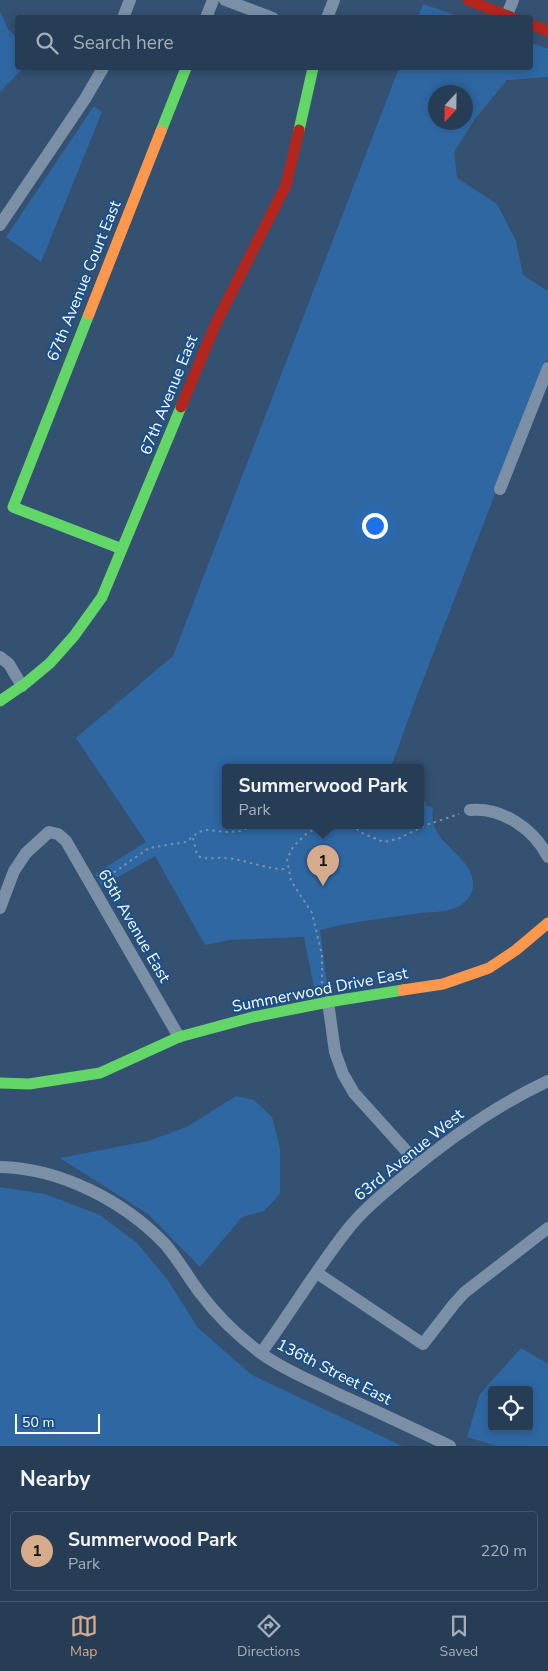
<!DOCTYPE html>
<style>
:root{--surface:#273d56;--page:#2f445c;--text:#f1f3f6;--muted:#a4aeb9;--line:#43566c;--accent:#d6ab8b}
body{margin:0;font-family:"Nunito Sans",sans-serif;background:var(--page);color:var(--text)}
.controls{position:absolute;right:15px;bottom:15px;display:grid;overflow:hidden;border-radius:5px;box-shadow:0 2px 8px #0003}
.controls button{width:45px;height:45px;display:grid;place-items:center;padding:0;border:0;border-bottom:1px solid var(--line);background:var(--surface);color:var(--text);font:25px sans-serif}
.compass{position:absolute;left:428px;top:85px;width:45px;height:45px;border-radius:50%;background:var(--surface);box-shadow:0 2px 8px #0003;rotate:202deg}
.scale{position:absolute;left:15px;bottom:12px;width:85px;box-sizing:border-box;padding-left:5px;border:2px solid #fff;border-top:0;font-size:14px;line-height:18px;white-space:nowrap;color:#fff;-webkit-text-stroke:4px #1b508b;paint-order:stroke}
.you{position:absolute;left:374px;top:525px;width:18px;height:18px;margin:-12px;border:4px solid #fff;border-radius:50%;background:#1a73e8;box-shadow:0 0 0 8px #1a73e833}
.badge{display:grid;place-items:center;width:32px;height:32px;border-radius:50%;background:var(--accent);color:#111;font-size:16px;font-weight:700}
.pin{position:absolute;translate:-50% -41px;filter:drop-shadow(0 1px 2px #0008)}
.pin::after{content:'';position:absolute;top:26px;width:18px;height:15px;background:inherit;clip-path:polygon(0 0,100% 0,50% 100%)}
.popup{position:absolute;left:222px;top:764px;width:202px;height:65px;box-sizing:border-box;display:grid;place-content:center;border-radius:5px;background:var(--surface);filter:drop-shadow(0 1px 4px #0005);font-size:16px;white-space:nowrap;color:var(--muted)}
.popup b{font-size:19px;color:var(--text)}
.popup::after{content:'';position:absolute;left:50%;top:100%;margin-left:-10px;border:10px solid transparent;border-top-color:var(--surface)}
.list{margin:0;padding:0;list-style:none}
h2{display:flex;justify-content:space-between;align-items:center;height:65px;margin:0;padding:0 20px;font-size:21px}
h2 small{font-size:16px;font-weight:400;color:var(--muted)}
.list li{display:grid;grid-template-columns:32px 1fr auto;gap:15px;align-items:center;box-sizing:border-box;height:80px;margin:0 10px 10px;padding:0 10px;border:1px solid var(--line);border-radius:5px}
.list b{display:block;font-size:19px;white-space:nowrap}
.list p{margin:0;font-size:16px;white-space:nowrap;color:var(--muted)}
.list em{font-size:16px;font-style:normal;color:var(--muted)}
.icon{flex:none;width:28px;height:28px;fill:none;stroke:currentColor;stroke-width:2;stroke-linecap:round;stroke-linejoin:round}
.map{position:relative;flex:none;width:548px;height:1446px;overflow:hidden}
.search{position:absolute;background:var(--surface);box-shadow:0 2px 8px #0003;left:15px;right:15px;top:15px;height:55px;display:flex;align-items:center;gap:12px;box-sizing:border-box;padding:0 18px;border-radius:5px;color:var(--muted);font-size:19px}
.sheet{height:155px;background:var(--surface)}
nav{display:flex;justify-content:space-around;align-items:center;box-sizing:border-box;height:70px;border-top:1px solid var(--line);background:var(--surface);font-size:14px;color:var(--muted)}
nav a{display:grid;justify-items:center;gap:2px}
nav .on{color:var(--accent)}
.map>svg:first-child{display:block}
.green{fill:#2f67a2;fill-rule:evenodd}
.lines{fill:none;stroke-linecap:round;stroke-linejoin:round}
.path{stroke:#7b90a6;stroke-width:2;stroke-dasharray:2.5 4;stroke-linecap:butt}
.street{stroke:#7b90a6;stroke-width:12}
.fast{stroke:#63d668;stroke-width:11}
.slow{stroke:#ff974d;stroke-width:11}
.jam{stroke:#b3261e;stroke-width:11}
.labels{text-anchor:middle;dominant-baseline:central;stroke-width:4;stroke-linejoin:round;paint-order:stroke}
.street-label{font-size:16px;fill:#fff;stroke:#1b508b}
</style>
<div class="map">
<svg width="548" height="1446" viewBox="0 0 548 1446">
<rect width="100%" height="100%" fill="#345172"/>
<path class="green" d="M423,4L461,17H418Z
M0,11L8,29L17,38L18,68H23L0,92Z
M531,43L548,49V77L507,80L475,119L454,152L457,178L497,204L516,241L523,275L548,291V357L413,706L391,767H225V825H420L421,800L426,802V805L433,808C426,845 475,854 473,886C473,895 464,905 455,908C447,912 431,912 421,913C387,918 353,921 320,930L328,990L315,992L304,937L230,940L205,945L155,856L102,886L95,874L146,842L76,738L173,656L399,68H530ZM436,92H466V122H436Z
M94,106L102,112L41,262L6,237Z
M236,1096L254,1100L272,1117L280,1149V1194L264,1211L242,1217L200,1267L148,1214L60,1158L148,1141L187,1127Z
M0,1187L45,1194L100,1215L137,1243L167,1279L198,1328L252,1375L402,1446H0Z
M521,1348L548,1364V1446H497L467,1437L480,1394ZM492,1390H529V1427H492Z"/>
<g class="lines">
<path class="path" d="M351,825L364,834L384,842L400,838L426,825L459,814
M193,838L197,855C204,861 215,857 224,858C246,859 265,870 288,869
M102,878L116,871L149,848L186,842L199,832L206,830L228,832L240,831L255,825
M322,990V955L312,913L291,881L287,859L293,847L306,834L322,825"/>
<path class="street" d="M225,0L273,18
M507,15L513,0
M123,18L130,0
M206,18L213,0
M327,18L334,0
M0,225L85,99L103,68
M500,489L548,368
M0,657L9,664L22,686
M470,810C502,807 534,829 548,857
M0,908L14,871L26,853L49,832L58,834L66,841L179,1037
M328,1002L335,1052L343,1074L354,1093L418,1164
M0,1167C60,1168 124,1201 165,1244C178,1259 188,1277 200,1293C218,1317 239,1337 262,1354C284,1370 312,1381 336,1393C374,1410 412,1428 450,1446
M317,1273L423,1344L454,1304L465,1292L548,1228
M261,1353C291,1312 317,1268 348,1229C364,1209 384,1193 403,1177C448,1139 495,1106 548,1081"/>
<path class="fast" d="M299,130L313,68
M161,131L186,68
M89,314L13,507L122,549
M0,701L26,683L50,663L74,636L102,597L181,407
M0,1083L29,1084L100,1073L179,1037L253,1017L328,1002L403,990"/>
<path class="slow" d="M89,314L161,131
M403,990L443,984L489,968L516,950L548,923"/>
<path class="jam" d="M468,0L513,18
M530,24L548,31
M181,407L216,323L286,185L299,130"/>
</g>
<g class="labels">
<g class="street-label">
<text transform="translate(84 281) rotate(-68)">67th Avenue Court East</text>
<text transform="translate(169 395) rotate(-68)">67th Avenue East</text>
<text transform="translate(134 926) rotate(60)">65th Avenue East</text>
<text transform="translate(320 990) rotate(-11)">Summerwood Drive East</text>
<text transform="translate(409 1155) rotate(-39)">63rd Avenue West</text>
<text transform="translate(334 1372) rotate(27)">136th Street East</text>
</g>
</g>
</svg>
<div class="controls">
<button><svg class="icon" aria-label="locate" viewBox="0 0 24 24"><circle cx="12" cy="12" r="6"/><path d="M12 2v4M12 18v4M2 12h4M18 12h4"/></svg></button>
</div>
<svg class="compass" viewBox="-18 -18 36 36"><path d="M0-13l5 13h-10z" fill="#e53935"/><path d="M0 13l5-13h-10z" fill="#a4aeb9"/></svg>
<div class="scale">50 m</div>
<div class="you"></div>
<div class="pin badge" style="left:323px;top:886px">1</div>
<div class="popup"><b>Summerwood Park</b>Park</div>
<div class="search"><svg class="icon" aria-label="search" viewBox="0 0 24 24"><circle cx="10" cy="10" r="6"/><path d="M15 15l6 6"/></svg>Search here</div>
</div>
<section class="sheet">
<h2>Nearby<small></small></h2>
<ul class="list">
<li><span class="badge">1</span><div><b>Summerwood Park</b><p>Park</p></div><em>220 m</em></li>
</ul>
</section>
<nav>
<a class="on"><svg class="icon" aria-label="map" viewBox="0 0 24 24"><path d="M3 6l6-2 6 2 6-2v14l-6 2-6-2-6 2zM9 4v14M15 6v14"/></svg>Map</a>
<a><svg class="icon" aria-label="directions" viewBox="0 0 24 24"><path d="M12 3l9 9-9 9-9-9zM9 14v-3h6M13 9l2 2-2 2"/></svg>Directions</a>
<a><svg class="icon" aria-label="saved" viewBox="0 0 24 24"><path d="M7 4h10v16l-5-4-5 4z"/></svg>Saved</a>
</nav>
